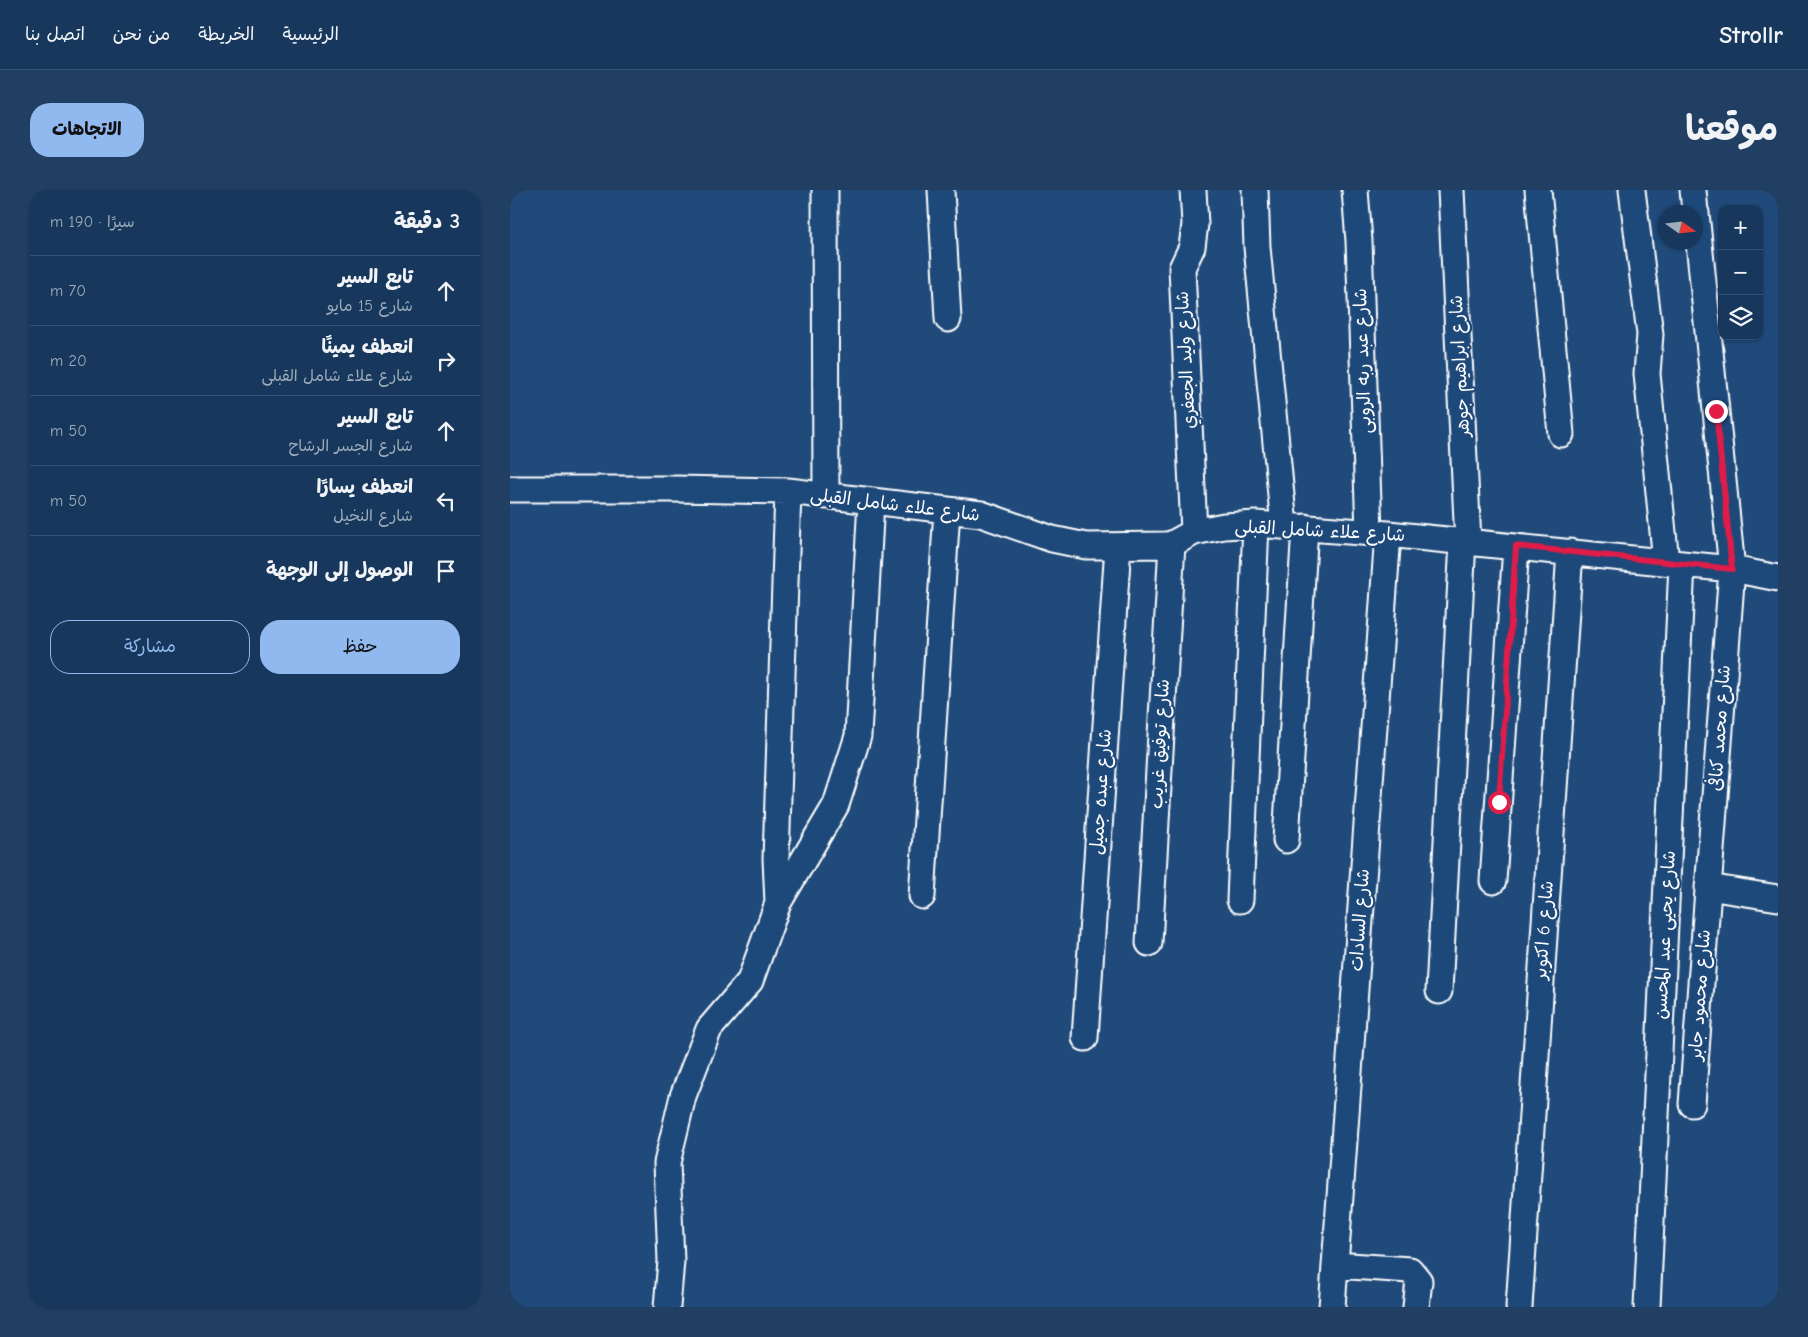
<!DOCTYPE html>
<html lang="ar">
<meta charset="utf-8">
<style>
:root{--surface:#17385c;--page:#203f62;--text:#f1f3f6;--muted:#9eacbb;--line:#365272;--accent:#90b9f0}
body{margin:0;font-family:"Comic Neue","Playpen Sans Arabic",sans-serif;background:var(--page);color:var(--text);direction:rtl}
.controls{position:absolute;right:15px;top:15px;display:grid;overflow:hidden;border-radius:10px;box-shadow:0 1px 4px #0004}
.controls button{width:45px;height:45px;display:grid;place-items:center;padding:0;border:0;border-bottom:1px solid var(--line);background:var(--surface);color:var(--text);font:25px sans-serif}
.compass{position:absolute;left:1148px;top:15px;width:45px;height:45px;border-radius:50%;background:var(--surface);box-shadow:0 1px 4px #0004;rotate:104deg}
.stop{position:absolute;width:15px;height:15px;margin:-11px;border:4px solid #e11d48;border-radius:50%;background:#fff}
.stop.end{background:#e11d48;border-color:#fff;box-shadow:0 1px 5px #0008}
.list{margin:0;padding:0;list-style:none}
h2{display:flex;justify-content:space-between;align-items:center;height:65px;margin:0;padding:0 20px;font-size:21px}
h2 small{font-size:16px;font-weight:400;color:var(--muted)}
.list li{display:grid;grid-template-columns:32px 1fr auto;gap:15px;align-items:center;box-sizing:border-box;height:70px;padding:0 20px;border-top:1px solid var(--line)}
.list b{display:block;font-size:19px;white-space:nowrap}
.list p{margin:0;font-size:16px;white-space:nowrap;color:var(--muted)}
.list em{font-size:16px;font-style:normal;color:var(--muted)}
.actions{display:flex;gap:10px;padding:15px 20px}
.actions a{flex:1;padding:11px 0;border:1px solid var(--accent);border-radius:20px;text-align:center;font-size:18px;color:var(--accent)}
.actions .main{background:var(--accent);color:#111}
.icon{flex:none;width:28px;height:28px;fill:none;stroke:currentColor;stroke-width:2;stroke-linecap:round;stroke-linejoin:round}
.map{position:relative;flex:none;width:1268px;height:1117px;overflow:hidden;direction:ltr;border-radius:20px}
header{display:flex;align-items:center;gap:30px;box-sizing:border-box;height:70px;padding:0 25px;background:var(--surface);border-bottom:1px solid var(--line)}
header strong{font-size:24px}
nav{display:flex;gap:28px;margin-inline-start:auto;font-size:18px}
.intro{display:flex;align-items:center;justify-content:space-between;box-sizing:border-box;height:120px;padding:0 30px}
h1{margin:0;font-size:35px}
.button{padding:12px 22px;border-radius:20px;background:var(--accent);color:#111;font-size:18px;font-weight:700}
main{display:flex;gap:30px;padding:0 30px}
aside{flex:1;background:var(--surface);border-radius:20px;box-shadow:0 1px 4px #0004}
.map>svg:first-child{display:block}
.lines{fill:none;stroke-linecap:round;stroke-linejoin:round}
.minor-casing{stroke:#fff;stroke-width:29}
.minor{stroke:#1f4a7a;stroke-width:25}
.route{stroke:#e11d48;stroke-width:6}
.labels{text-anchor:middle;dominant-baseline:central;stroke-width:4.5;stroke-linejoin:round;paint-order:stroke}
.street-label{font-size:18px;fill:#fff;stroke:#1f4a7a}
</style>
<header>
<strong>Strollr</strong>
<nav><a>الرئيسية</a><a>الخريطة</a><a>من نحن</a><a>اتصل بنا</a></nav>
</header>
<div class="intro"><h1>موقعنا</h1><a class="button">الاتجاهات</a></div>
<main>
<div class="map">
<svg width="1268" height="1117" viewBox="0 0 1268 1117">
<rect width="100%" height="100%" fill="#1f4a7a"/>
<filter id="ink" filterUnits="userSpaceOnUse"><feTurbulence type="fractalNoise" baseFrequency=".02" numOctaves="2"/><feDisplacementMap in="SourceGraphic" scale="10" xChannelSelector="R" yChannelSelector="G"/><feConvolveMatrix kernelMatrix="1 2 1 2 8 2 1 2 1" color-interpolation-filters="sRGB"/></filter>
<g filter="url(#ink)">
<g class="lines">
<g class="minor-casing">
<path id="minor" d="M315,0L316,306
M431,0L438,129
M683,0L685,34L682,57L672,78L684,342
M745,0L747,57L774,336
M845,0L849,51L859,342
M941,0L958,352
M1028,0L1051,244
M1122,0L1140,144L1137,184L1156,372
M1183,0L1185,22
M0,299H164L278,301L471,324L542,349L576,356L655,355L662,354L684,342L714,336L746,334L878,344L1172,374L1222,379L1268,388
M776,650L795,337
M983,691L1006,357
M1198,697L1268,708
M412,706L437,320
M730,710L746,334
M268,713L326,615L348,546L361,311
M639,753L662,354
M929,801L953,351
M575,848L608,356
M1182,914L1222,379L1186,23
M825,1075L900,1080L909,1091L906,1117
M157,1117L161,1071L157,973L173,906L199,839L240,791L268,713L266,669L278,301
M822,1117L878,344
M1009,1117L1060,362
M1137,1117L1172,374"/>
</g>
<use href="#minor" class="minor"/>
</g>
</g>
<g class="lines" filter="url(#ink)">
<path class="route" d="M989,612L1006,356L1222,379L1206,221"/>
</g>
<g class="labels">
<g class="street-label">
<text transform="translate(676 170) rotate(-93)">شارع وليد الجعفري</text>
<text transform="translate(853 171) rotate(-92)">شارع عبد ربه الروبى</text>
<text transform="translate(950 176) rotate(-93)">شارع ابراهيم جوهر</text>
<text transform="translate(385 315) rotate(7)">شارع علاء شامل القبلى</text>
<text transform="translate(810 341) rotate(3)">شارع علاء شامل القبلى</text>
<text transform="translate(1210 538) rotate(-86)">شارع محمد كنافى</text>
<text transform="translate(650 554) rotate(-87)">شارع توفيق غريب</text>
<text transform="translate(591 602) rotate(-86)">شارع عبده جميل</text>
<text transform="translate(850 730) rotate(-86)">شارع السادات</text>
<text transform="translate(1034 740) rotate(-86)">شارع 6 اكتوبر</text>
<text transform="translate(1155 745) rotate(-87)">شارع يحيى عبد المحسن</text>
<text transform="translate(1190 805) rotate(-86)">شارع محمود جابر</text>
</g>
</g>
</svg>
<div class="controls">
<button>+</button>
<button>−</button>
<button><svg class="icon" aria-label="layers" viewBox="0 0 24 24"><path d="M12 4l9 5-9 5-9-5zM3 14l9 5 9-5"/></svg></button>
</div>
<svg class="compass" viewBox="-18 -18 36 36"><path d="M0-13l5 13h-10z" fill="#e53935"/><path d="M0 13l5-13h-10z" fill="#9eacbb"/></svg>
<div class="stop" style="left:989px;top:612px"></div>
<div class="stop end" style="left:1206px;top:221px"></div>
</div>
<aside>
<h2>3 دقيقة<small>سيرًا · 190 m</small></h2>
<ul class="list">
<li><svg class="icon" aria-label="ahead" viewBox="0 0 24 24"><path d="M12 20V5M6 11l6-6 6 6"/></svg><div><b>تابع السير</b><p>شارع 15 مايو</p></div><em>70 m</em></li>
<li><svg class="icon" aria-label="right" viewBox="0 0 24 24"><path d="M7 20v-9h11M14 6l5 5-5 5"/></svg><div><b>انعطف يمينًا</b><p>شارع علاء شامل القبلى</p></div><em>20 m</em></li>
<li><svg class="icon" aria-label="ahead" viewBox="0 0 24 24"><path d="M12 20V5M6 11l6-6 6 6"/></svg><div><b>تابع السير</b><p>شارع الجسر الرشاح</p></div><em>50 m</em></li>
<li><svg class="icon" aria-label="left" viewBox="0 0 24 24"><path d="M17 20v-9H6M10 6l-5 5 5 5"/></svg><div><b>انعطف يسارًا</b><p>شارع النخيل</p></div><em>50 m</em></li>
<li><svg class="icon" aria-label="arrive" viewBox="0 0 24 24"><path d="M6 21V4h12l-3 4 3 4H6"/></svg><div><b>الوصول إلى الوجهة</b></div></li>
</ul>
<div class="actions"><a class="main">حفظ</a><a>مشاركة</a></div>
</aside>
</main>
